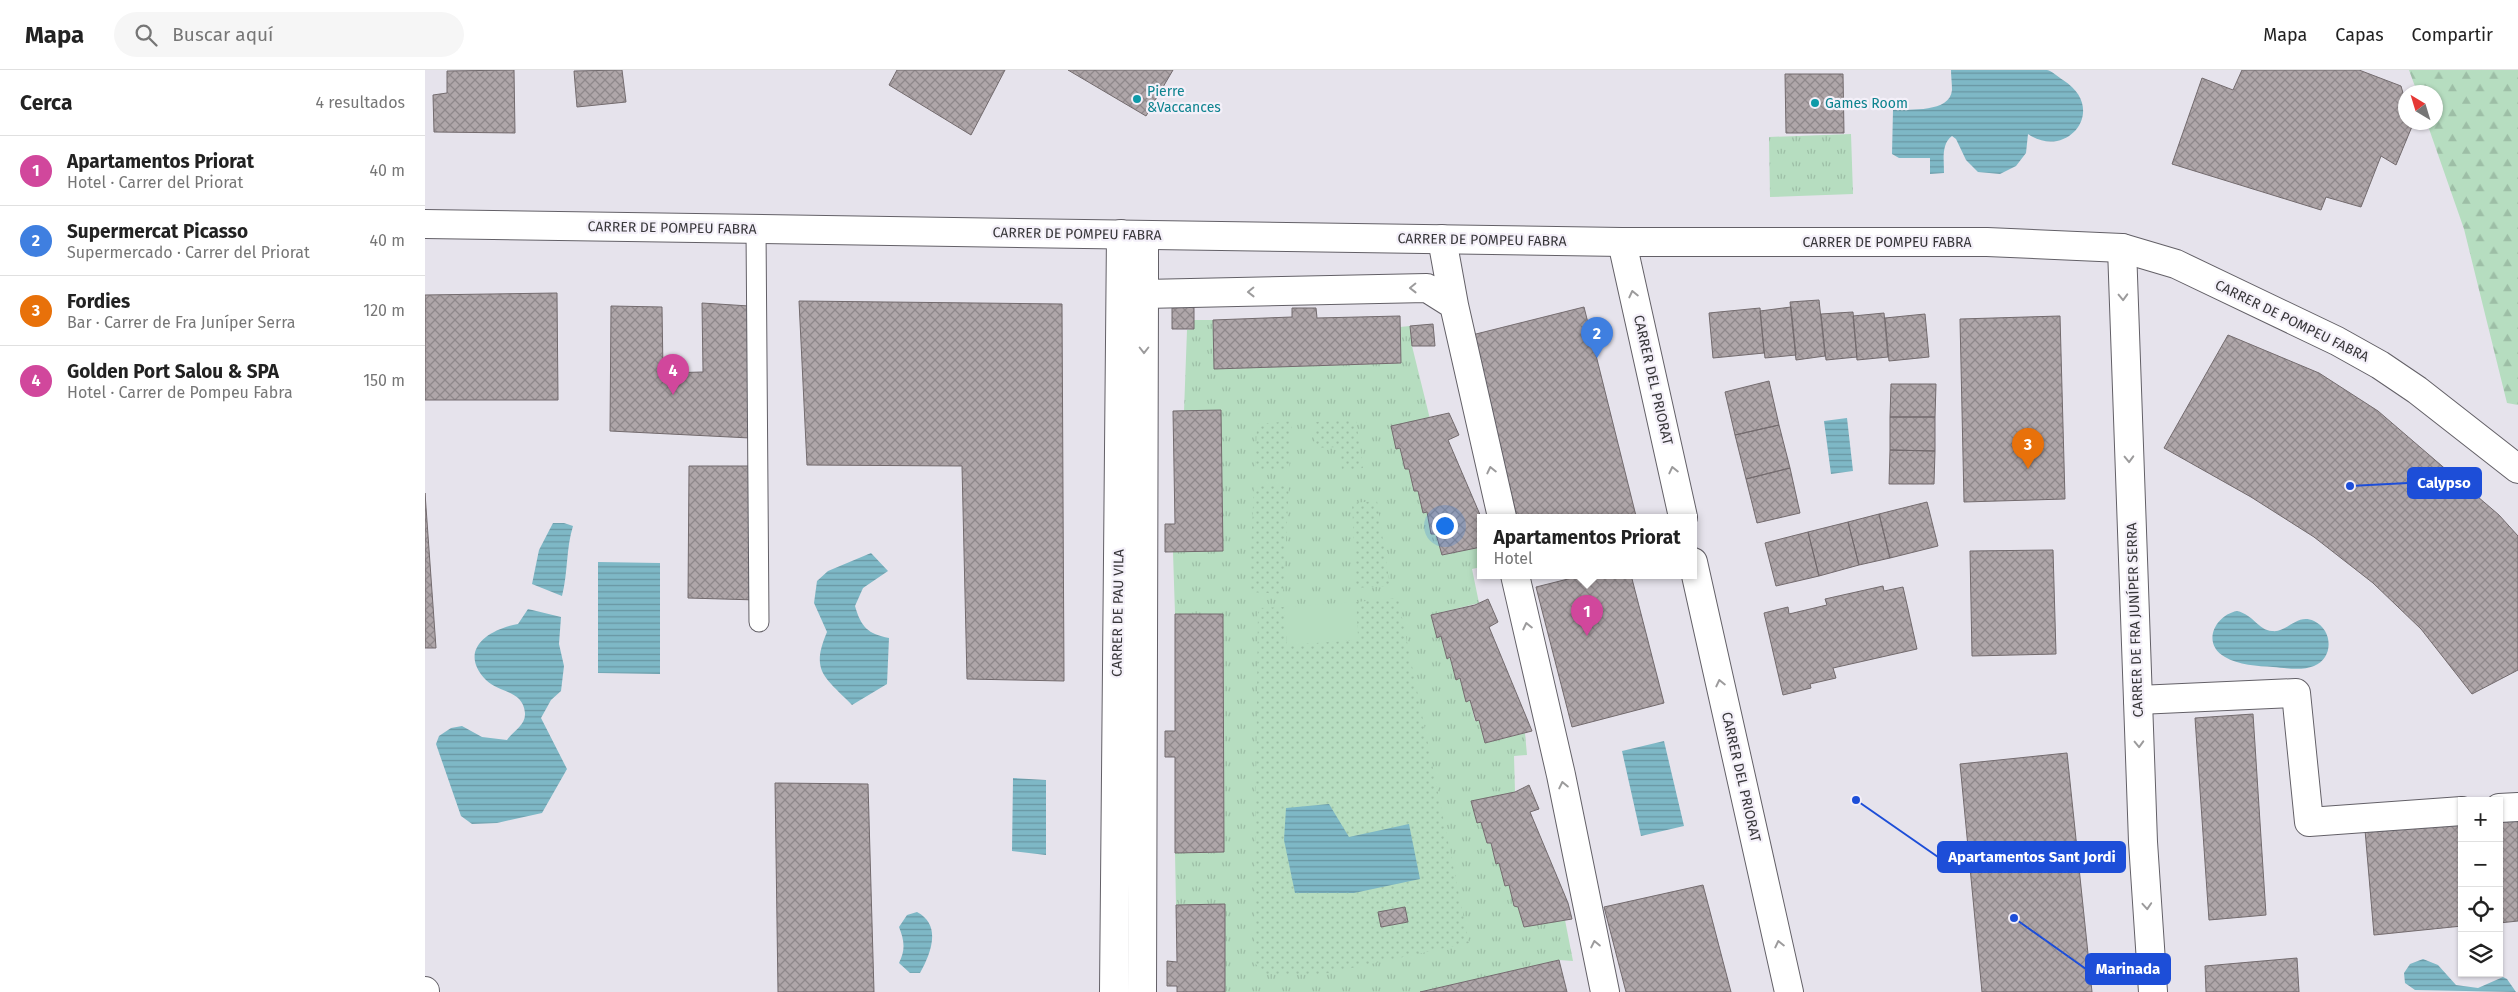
<!DOCTYPE html>
<html lang="es">
<meta charset="utf-8">
<style>
:root{--surface:#fff;--page:#f6f6f6;--text:#222;--muted:#767676;--line:#e0e0e0;--accent:#1a73e8}
body{margin:0;font-family:"Fira Sans",sans-serif;background:var(--page);color:var(--text)}
.controls{position:absolute;right:15px;bottom:15px;display:grid;overflow:hidden;border-radius:0px;box-shadow:0 1px 4px #0004}
.controls button{width:45px;height:45px;display:grid;place-items:center;padding:0;border:0;border-bottom:1px solid var(--line);background:var(--surface);color:var(--text);font:25px sans-serif}
.compass{position:absolute;left:1973px;top:15px;width:45px;height:45px;border-radius:50%;background:var(--surface);box-shadow:0 1px 4px #0004;rotate:322deg}
.you{position:absolute;left:1019px;top:455px;width:18px;height:18px;margin:-12px;border:4px solid #fff;border-radius:50%;background:#1a73e8;box-shadow:0 0 0 8px #1a73e833}
.badge{display:grid;place-items:center;width:32px;height:32px;border-radius:50%;background:var(--accent);color:#fff;font-size:16px;font-weight:700}
.pin{position:absolute;translate:-50% -41px;filter:drop-shadow(0 1px 2px #0008)}
.pin::after{content:'';position:absolute;top:26px;width:18px;height:15px;background:inherit;clip-path:polygon(0 0,100% 0,50% 100%)}
.popup{position:absolute;left:1052px;top:444px;width:220px;height:65px;box-sizing:border-box;display:grid;place-content:center;border-radius:0px;background:var(--surface);filter:drop-shadow(0 1px 4px #0005);font-size:16px;white-space:nowrap;color:var(--muted)}
.popup b{font-size:19px;color:var(--text)}
.popup::after{content:'';position:absolute;left:50%;top:100%;margin-left:-10px;border:10px solid transparent;border-top-color:var(--surface)}
.list{margin:0;padding:0;list-style:none}
h2{display:flex;justify-content:space-between;align-items:center;height:65px;margin:0;padding:0 20px;font-size:21px}
h2 small{font-size:16px;font-weight:400;color:var(--muted)}
.list li{display:grid;grid-template-columns:32px 1fr auto;gap:15px;align-items:center;box-sizing:border-box;height:70px;padding:0 20px;border-top:1px solid var(--line)}
.list b{display:block;font-size:19px;white-space:nowrap}
.list p{margin:0;font-size:16px;white-space:nowrap;color:var(--muted)}
.list em{font-size:16px;font-style:normal;color:var(--muted)}
.icon{flex:none;width:28px;height:28px;fill:none;stroke:currentColor;stroke-width:2;stroke-linecap:round;stroke-linejoin:round}
.map{position:relative;flex:none;width:2093px;height:922px;overflow:hidden}
header{display:flex;align-items:center;gap:30px;box-sizing:border-box;height:70px;padding:0 25px;background:var(--surface);border-bottom:1px solid var(--line)}
header strong{font-size:24px}
nav{display:flex;gap:28px;margin-inline-start:auto;font-size:18px}
.search{width:350px;height:45px;background:var(--page);display:flex;align-items:center;gap:12px;box-sizing:border-box;padding:0 18px;border-radius:28px;color:var(--muted);font-size:19px}
main{display:flex}
aside{flex:1;background:var(--surface)}
.map>svg:first-child{display:block}
.grass{fill:url(#grass-tufts)}
.forest{fill:url(#forest-firs)}
.garden{fill:url(#garden-dots)}
.pitch{fill:#b6ddc0}
.water{fill:url(#water-rules)}
.building{fill:url(#building-cross-hatch);stroke:#736b6e}
.lines{fill:none;stroke-linecap:round;stroke-linejoin:round}
.service-casing{stroke:#636067;stroke-width:21}
.pedestrian-casing{stroke:#636067;stroke-width:30}
.minor-casing{stroke:#636067;stroke-width:30}
.tertiary-casing{stroke:#636067;stroke-width:30}
.service{stroke:#fff;stroke-width:19}
.pedestrian{stroke:#fff;stroke-width:28}
.minor{stroke:#fff;stroke-width:28}
.tertiary{stroke:#fff;stroke-width:28}
.oneway{stroke:#9c9b9c}
.culture-dot{fill:#0f9aa8;stroke:#f4f0f9;stroke-width:2}
.labels{text-anchor:middle;dominant-baseline:central;stroke-width:4.5;stroke-linejoin:round;paint-order:stroke}
.culture-label{font-size:14px;fill:#0d838f;stroke:#f4f0f9;text-anchor:start}
.street-label{font-size:14px;fill:#38373a;stroke:#f4f0f9}
.leader{fill:none;stroke:#1d4ed8;stroke-width:2}
.callout-dot{fill:#1d4ed8;stroke:#f4f0f9;stroke-width:2}
.callout{fill:#1d4ed8;stroke:#1d4ed8;stroke-width:2}
.callout-label{font-size:15px;text-anchor:middle;font-weight:bold;fill:#fff}
</style>
<header>
<strong>Mapa</strong>
<div class="search"><svg class="icon" aria-label="search" viewBox="0 0 24 24"><circle cx="10" cy="10" r="6"/><path d="M15 15l6 6"/></svg>Buscar aquí</div>
<nav><a>Mapa</a><a>Capas</a><a>Compartir</a></nav>
</header>
<main>
<aside>
<h2>Cerca<small>4 resultados</small></h2>
<ul class="list">
<li><span class="badge" style="background:#d1479c">1</span><div><b>Apartamentos Priorat</b><p>Hotel · Carrer del Priorat</p></div><em>40 m</em></li>
<li><span class="badge" style="background:#3f7fe0">2</span><div><b>Supermercat Picasso</b><p>Supermercado · Carrer del Priorat</p></div><em>40 m</em></li>
<li><span class="badge" style="background:#e8710a">3</span><div><b>Fordies</b><p>Bar · Carrer de Fra Juníper Serra</p></div><em>120 m</em></li>
<li><span class="badge" style="background:#d1479c">4</span><div><b>Golden Port Salou &amp; SPA</b><p>Hotel · Carrer de Pompeu Fabra</p></div><em>150 m</em></li>
</ul>
</aside>
<div class="map">
<svg width="2093" height="922" viewBox="0 0 2093 922">
<defs>
<pattern id="grass-tufts" width="24" height="20" patternUnits="userSpaceOnUse" patternTransform="scale(1.25)"><rect width="24" height="20" fill="#b6ddc0"/><path d="M3 7l-1-3M5 7V3M7 7l1-3M15 17l-1-3M17 17v-4M19 17l1-3" fill="none" stroke="#9dbea6"/></pattern>
<pattern id="forest-firs" width="22" height="20" patternUnits="userSpaceOnUse" patternTransform="scale(1.25)"><rect width="22" height="20" fill="#b6ddc0"/><path d="M5 1l3.5 6h-7zM16 11l3.5 6h-7z" fill="#9dbea6"/></pattern>
<pattern id="garden-dots" width="8" height="8" patternUnits="userSpaceOnUse" patternTransform="scale(1.25)"><rect width="8" height="8" fill="#b6ddc0"/><path d="M2 2h.1M6 6h.1" fill="none" stroke="#9dbea6" stroke-width="1.8" stroke-linecap="round"/></pattern>
<pattern id="water-rules" width="6" height="5" patternUnits="userSpaceOnUse" patternTransform="scale(1.25)"><rect width="6" height="5" fill="#7eb8c6"/><path d="M0 2.5h6" fill="none" stroke="#6896a2"/></pattern>
<pattern id="building-cross-hatch" width="8" height="8" patternUnits="userSpaceOnUse" patternTransform="scale(1.25)"><rect width="8" height="8" fill="#afa6a9"/><path d="M0 0l8 8M0 8l8-8" fill="none" stroke="#8f888b"/></pattern>
</defs>
<rect width="100%" height="100%" fill="#e6e3ec"/>
<path class="grass" d="M1426,64L1428,124L1345,127L1344,67Z
M769,250H788L789,299L976,293L975,257L985,256L987,276L1005,349L967,356L971,379L975,378L980,399H984L989,421H993L998,443L1002,442L1006,463L1011,464L1017,485L1056,477V497L1047,499L1054,533L1006,545L1012,567L1016,566L1022,589L1025,587L1031,610L1035,608L1041,631L1045,630L1050,651L1054,650L1060,673L1100,663L1102,685L1089,686L1090,722L1046,731L1056,752L1062,773H1066L1071,794L1074,793L1080,815H1084L1089,836L1093,837L1099,857L1140,850L1148,891L1134,890L995,922H800V835H751L750,783L799,782L798,544H750L748,482L796,340L759,341L762,260L769,259Z"/>
<path class="forest" d="M1984,0H2093V335L2082,333L2039,159L2002,53L2010,52V22H1992Z"/>
<path class="garden" d="M931,350L938,398L917,401L914,377L890,378L889,352Z
M867,351L864,401H830L832,354Z
M829,414L864,416L858,524L824,522Z
M952,431L965,516L931,518L927,433Z
M973,528L1044,873L894,905L840,904L829,892L833,538L859,537L862,574L933,570L931,532Z"/>
<path class="pitch" d="M931,532L933,570L862,575L859,537Z"/>
<path class="water" d="M1526,0C1549,0 1572,0 1595,0C1603,0 1613,0 1622,0C1627,1 1633,7 1638,10C1684,39 1642,91 1603,64L1601,83L1591,96L1575,104L1553,102L1541,90L1531,69L1527,66C1516,74 1519,90 1519,103L1505,104V88H1474L1467,84L1468,40C1485,39 1525,43 1527,20C1527,14 1526,6 1526,0Z
M1422,348L1428,401L1406,404L1399,351Z
M128,453H139L148,456C141,478 143,503 137,526L107,514L114,480Z
M446,483L463,501L438,518L430,536C436,557 443,564 464,568L462,614L427,635C400,607 385,602 402,562L389,533L392,511L403,501Z
M173,492L235,493V604L173,603Z
M103,539L136,547L134,574L139,596L136,621L126,630L116,648L142,699L117,743L72,753L47,754L36,746L11,674L14,666L26,658L37,656L57,667L82,670C88,661 101,655 100,643C98,620 74,623 61,610C32,580 64,559 93,554Z
M1812,541C1829,545 1833,560 1847,561C1863,563 1871,543 1889,551C1908,560 1909,588 1889,596C1877,601 1860,598 1848,597C1833,596 1813,595 1800,587C1776,574 1790,545 1812,541Z
M1239,671L1259,756L1216,766L1197,681Z
M588,708L621,710V785L587,781Z
M904,734L924,767L984,754L995,809L929,823H870L859,770L861,738Z
M492,842C517,855 506,883 495,903H485L474,893C481,879 479,870 474,857L482,845Z
M1998,889L2013,895L2031,915L2053,918L2078,907L2082,909L2091,922L1990,920L1980,913L1979,903L1985,894Z"/>
<path class="building" d="M89,0L90,63L9,62L8,25L22,23V1Z
M197,0L201,32L152,37L149,1Z
M472,0H580L546,65L464,15Z
M643,0H748L721,46Z
M1817,0H1934L1976,16L1980,30V52L1988,54L1971,95L1956,86L1936,137L1901,127L1896,140L1747,94L1777,8L1808,20Z
M1360,4H1418L1419,63H1361Z
M132,223L133,330H0V225Z
M1394,230L1400,286L1371,290L1365,232Z
M374,231L637,234L639,611L542,609L537,396L382,395Z
M277,233L324,236L325,368L185,361L186,236L237,237L238,303L278,302Z
M769,237V259H747V238Z
M1159,237L1211,446L1092,447L1047,265Z
M1366,237L1371,285L1340,288L1335,241Z
M867,238H891L892,248L975,246L976,293L789,299L788,250L867,247Z
M1335,238L1339,283L1288,288L1284,243Z
M1428,242L1432,287L1401,290L1396,244Z
M1459,243L1463,287L1432,290L1428,246Z
M1500,244L1504,287L1464,291L1460,248Z
M1635,246L1640,429L1539,432L1535,249Z
M1008,254L1010,276H987L985,256Z
M1803,265L1894,303L1953,341L2074,445L2093,466V600L2047,624L1996,559L1948,513L1889,467L1826,427L1739,378Z
M1344,311L1354,355L1310,365L1300,322Z
M1466,314H1511L1510,347H1465Z
M796,340L798,481L740,482V454H750L748,341Z
M1024,343L1034,365L1023,370L1056,447V477L1017,485L1011,464H1006L1002,442L998,443L993,421H989L984,399H980L975,378L971,379L966,356Z
M1465,347H1510V381L1465,380Z
M1354,355L1365,398L1321,409L1310,365Z
M1465,380L1510,381L1509,414H1464Z
M264,396H328L332,530L263,528Z
M1365,398L1375,443L1332,453L1321,409Z
M0,423L11,578H0Z
M1502,432L1513,476L1465,488L1454,444Z
M1454,444L1465,488L1434,495L1423,452Z
M1423,452L1434,495L1394,506L1383,462Z
M1383,462L1394,506L1351,516L1340,473Z
M1628,480L1631,584L1547,586L1545,481Z
M1159,505H1206L1239,633L1147,657L1111,517Z
M1458,516L1459,521L1478,517L1492,579L1408,598L1411,608L1385,614L1386,618L1358,625L1339,543L1363,537L1364,544L1402,535L1400,529Z
M1063,529L1073,552L1064,557L1107,661L1060,673L1054,650L1051,651L1045,630L1041,632L1035,608L1031,610L1025,587L1022,589L1016,566L1012,568L1006,545L1050,535Z
M750,544H798L799,782L750,783V687H740V661H750Z
M1828,644L1841,845L1784,850L1770,648Z
M1642,683L1667,922H1557L1535,694Z
M350,713L443,714L449,922H353Z
M1104,715L1114,739L1105,742L1143,833L1147,849L1099,857L1093,837L1089,836L1084,815L1080,816L1074,793L1071,794L1066,773H1062L1056,752L1052,753L1046,731L1090,722Z
M2093,747V851L2074,853V748Z
M2037,752V856L1949,865L1940,760Z
M1278,815L1306,922H1201L1179,837Z
M800,834V922H752V916H742V891L752,892L751,835Z
M980,837L983,852L956,857L953,842Z
M1872,888L1874,922H1781L1780,896Z
M1134,890L1142,922H995Z"/>
<g class="lines">
<g class="service-casing">
<path id="service" d="M331,159L334,552"/>
</g>
<g class="pedestrian-casing">
<path id="pedestrian" d="M1713,630L1871,623L1884,752L2037,741
M2074,738L2093,737
M689,922L696,164"/>
</g>
<g class="minor-casing">
<path id="minor" d="M1017,169L1029,235
M1197,172L1258,447
M1697,178L1718,772L1728,922
M719,224V165
M1268,492L1364,922
M1090,505L1136,705L1180,922
M0,921V922
M717,922L719,224L1002,218L1029,235L1077,447"/>
</g>
<g class="tertiary-casing">
<path id="tertiary" d="M0,154L1197,172H1562L1697,178L1751,194L1912,271L1955,295L1992,320L2093,399"/>
</g>
<use href="#service" class="service"/>
<use href="#pedestrian" class="pedestrian"/>
<use href="#minor" class="minor"/>
<use href="#tertiary" class="tertiary"/>
</g>
<defs><path id="oneway-chevron" d="M-2-3.5L2.5 0L-2 3.5" fill="none" stroke-width="1.6" stroke-linecap="round" stroke-linejoin="round" transform="scale(1.25)"/></defs>
<g class="oneway">
<use href="#oneway-chevron" transform="translate(988 218) rotate(179)"/>
<use href="#oneway-chevron" transform="translate(826 222) rotate(179)"/>
<use href="#oneway-chevron" transform="translate(1208 224) rotate(-103)"/>
<use href="#oneway-chevron" transform="translate(1698 227) rotate(88)"/>
<use href="#oneway-chevron" transform="translate(719 280) rotate(90)"/>
<use href="#oneway-chevron" transform="translate(1704 389) rotate(88)"/>
<use href="#oneway-chevron" transform="translate(1066 400) rotate(-103)"/>
<use href="#oneway-chevron" transform="translate(1248 400) rotate(-103)"/>
<use href="#oneway-chevron" transform="translate(1102 556) rotate(-103)"/>
<use href="#oneway-chevron" transform="translate(1295 613) rotate(-103)"/>
<use href="#oneway-chevron" transform="translate(1714 674) rotate(88)"/>
<use href="#oneway-chevron" transform="translate(1138 715) rotate(-102)"/>
<use href="#oneway-chevron" transform="translate(1722 836) rotate(86)"/>
<use href="#oneway-chevron" transform="translate(1170 874) rotate(-102)"/>
<use href="#oneway-chevron" transform="translate(1354 874) rotate(-103)"/>
</g>
<g class="culture-dot">
<circle cx="712" cy="29" r="5"/>
<circle cx="1390" cy="33" r="5"/>
</g>
<g class="labels">
<g class="culture-label">
<text x="722" y="21">Pierre<tspan x="722" dy="16">&amp;Vaccances</tspan></text>
<text x="1400" y="33">Games Room</text>
</g>
<g class="street-label">
<text transform="translate(247 158) rotate(1)">CARRER DE POMPEU FABRA</text>
<text transform="translate(652 164) rotate(1)">CARRER DE POMPEU FABRA</text>
<text transform="translate(1057 170) rotate(1)">CARRER DE POMPEU FABRA</text>
<text x="1462" y="172">CARRER DE POMPEU FABRA</text>
<text transform="translate(1867 251) rotate(26)">CARRER DE POMPEU FABRA</text>
<text transform="translate(1228 310) rotate(77)">CARRER DEL PRIORAT</text>
<text transform="translate(693 543) rotate(-89)">CARRER DE PAU VILA</text>
<text transform="translate(1710 550) rotate(-92)">CARRER DE FRA JUNÍPER SERRA</text>
<text transform="translate(1316 707) rotate(77)">CARRER DEL PRIORAT</text>
</g>
</g>
<path class="leader" d="M1925 416L1983 413M1431 730L1513 787M1589 848L1661 899"/>
<g class="callout-dot">
<circle cx="1925" cy="416" r="5"/>
<circle cx="1431" cy="730" r="5"/>
<circle cx="1589" cy="848" r="5"/>
</g>
<g class="callout">
<rect x="1983" y="398" width="73" height="30" rx="5"/>
<rect x="1513" y="772" width="187" height="30" rx="5"/>
<rect x="1661" y="884" width="84" height="30" rx="5"/>
</g>
<g class="callout-label">
<text x="2019" y="418">Calypso</text>
<text x="1607" y="792">Apartamentos Sant Jordi</text>
<text x="1703" y="904">Marinada</text>
</g>
</svg>
<div class="controls">
<button>+</button>
<button>−</button>
<button><svg class="icon" aria-label="locate" viewBox="0 0 24 24"><circle cx="12" cy="12" r="6"/><path d="M12 2v4M12 18v4M2 12h4M18 12h4"/></svg></button>
<button><svg class="icon" aria-label="layers" viewBox="0 0 24 24"><path d="M12 4l9 5-9 5-9-5zM3 14l9 5 9-5"/></svg></button>
</div>
<svg class="compass" viewBox="-18 -18 36 36"><path d="M0-13l5 13h-10z" fill="#e53935"/><path d="M0 13l5-13h-10z" fill="#767676"/></svg>
<div class="you"></div>
<div class="pin badge" style="left:1162px;top:566px;background:#d1479c">1</div>
<div class="popup"><b>Apartamentos Priorat</b>Hotel</div>
<div class="pin badge" style="left:1172px;top:288px;background:#3f7fe0">2</div>
<div class="pin badge" style="left:1603px;top:399px;background:#e8710a">3</div>
<div class="pin badge" style="left:248px;top:325px;background:#d1479c">4</div>
</div>
</main>
